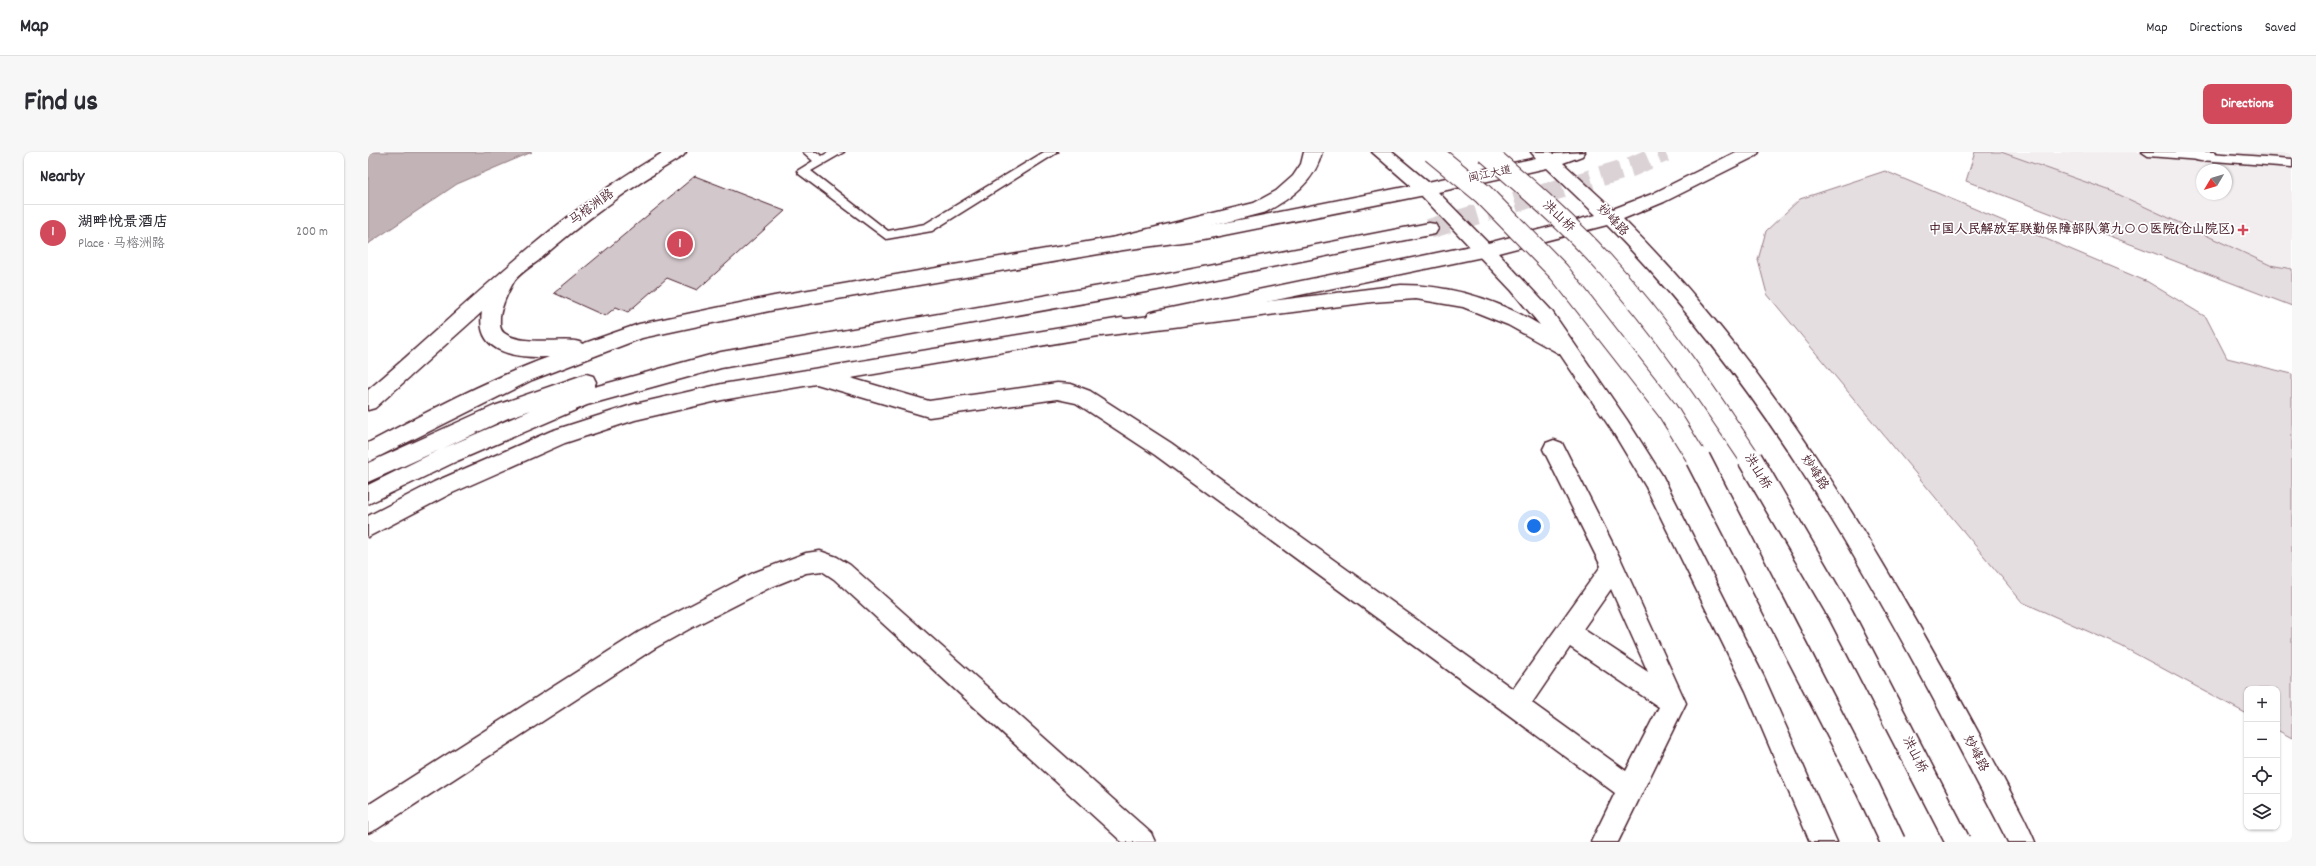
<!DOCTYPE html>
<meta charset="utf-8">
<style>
:root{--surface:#fff;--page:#f7f7f7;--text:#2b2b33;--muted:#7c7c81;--line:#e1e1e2;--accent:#d1495b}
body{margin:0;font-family:Dekko,"LXGW WenKai TC",sans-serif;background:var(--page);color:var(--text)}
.controls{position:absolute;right:12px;bottom:12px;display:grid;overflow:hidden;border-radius:8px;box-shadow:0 1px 3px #0004}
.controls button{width:36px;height:36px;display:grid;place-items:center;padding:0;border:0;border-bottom:1px solid var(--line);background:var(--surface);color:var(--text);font:20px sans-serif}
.compass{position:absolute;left:1828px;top:12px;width:36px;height:36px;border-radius:50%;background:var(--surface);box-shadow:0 1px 3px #0004;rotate:232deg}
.you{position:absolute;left:1166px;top:374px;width:14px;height:14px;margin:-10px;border:3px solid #fff;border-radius:50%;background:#1a73e8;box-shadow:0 0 0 6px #1a73e833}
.badge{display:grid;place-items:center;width:26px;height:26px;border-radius:50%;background:var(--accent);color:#fff;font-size:13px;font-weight:700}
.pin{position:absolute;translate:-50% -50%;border:2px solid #fff;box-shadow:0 1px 4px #0006}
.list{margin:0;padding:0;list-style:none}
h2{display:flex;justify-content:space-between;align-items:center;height:52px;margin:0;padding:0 16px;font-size:17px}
h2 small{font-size:13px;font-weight:400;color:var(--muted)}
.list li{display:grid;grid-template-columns:26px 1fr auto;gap:12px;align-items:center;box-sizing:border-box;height:56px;padding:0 16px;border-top:1px solid var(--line)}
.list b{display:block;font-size:15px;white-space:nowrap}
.list p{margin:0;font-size:13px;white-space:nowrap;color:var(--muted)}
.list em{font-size:13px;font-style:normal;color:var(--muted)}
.icon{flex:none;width:22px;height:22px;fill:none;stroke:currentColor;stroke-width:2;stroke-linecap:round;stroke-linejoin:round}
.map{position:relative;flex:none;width:1924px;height:690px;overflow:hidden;border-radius:8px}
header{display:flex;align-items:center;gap:24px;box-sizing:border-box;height:56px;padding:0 20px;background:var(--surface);border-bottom:1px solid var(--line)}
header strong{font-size:19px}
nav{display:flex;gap:22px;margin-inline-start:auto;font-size:14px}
.intro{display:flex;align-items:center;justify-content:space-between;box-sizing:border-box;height:96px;padding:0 24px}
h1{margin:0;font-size:28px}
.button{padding:10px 18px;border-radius:8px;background:var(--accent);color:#fff;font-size:14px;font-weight:700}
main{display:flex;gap:24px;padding:0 24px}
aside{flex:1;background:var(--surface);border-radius:8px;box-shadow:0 1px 3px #0004}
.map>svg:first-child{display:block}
.built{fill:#f2eeef;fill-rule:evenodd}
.green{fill:#e5dee0;stroke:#987e86}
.water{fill:#c1b3b6;stroke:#91787e}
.building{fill:#d2c7cb;stroke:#4a1f2b}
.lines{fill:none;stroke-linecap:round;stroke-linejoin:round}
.primary-tunnel{stroke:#dbd2d5;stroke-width:20;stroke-dasharray:20 10;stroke-linecap:butt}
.lane-casing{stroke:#4a1f2b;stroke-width:3}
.street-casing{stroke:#4a1f2b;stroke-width:3}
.secondary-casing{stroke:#4a1f2b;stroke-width:3}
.primary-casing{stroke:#4a1f2b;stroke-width:3}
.lane{fill:#fff;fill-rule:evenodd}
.street{fill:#fff;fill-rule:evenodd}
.secondary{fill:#fff;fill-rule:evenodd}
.primary{fill:#fff;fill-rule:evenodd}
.primary-bridge-far1-casing{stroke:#4a1f2b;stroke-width:22;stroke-linecap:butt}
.primary-bridge-casing{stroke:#4a1f2b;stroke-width:27;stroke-linecap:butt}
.primary-bridge-far1{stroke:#fff;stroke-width:20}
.primary-bridge{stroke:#fff;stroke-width:24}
.poi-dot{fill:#d1495b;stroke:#fff;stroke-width:1.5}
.labels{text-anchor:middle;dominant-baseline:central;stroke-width:3.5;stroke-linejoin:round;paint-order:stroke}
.far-street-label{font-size:11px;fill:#4a1f2b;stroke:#fff}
.street-label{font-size:13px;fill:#4a1f2b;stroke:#fff}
.poi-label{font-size:13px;font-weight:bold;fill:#4a1f2b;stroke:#fff;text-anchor:end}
</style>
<header>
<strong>Map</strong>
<nav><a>Map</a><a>Directions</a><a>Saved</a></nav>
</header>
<div class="intro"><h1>Find us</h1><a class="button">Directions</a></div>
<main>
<aside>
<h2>Nearby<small></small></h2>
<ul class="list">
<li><span class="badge">1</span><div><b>湖畔悦景酒店</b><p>Place · 马榕洲路</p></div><em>200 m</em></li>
</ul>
</aside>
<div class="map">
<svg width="1924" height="690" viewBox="0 0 1924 690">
<rect width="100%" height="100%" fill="#fff"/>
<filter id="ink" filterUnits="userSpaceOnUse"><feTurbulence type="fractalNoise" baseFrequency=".025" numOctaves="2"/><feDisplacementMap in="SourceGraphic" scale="8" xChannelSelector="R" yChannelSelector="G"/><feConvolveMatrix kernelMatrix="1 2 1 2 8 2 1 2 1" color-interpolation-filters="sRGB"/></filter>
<g filter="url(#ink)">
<path class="built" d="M1633,0H1924V117L1902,113L1743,39ZM1834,18H1858V42H1834Z"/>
<path class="green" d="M1607,0H1633L1743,39L1902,113L1924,117V154L1598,29Z
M1517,19L1780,130L1838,165L1859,206L1924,222V586L1909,578V537H1879V562L1753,494L1654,450L1399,142L1390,108L1398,79L1432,47Z"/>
<path class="water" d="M0,0H164L89,32L0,92Z"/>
<path class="building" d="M327,24L417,59L329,138L299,126L260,160L248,155L237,164L186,141Z"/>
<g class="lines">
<path class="primary-tunnel" d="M1061,77L1263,15L1297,0"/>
<g class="lane-casing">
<path id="lane" d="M435,0H448L454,4L461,0H476L443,19L520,79L557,72L676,0H690L564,79L518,87L431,22L429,19L445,9Z
M1774,0H1828L1924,7V15L1780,4Z"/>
</g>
<g class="street-casing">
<path id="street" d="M1828,0H1848C1843,8 1837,11 1828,8L1825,4Z
M452,217L561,249L689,231L703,232L722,239L803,291L1145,537L1233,414L1175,297L1178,291L1186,288L1194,291L1253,408L1318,551L1250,690H1223L1247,641L787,303L708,251L689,247L561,265L445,231L442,225L445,219ZM1243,437L1280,520L1215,477ZM1202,495L1291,555L1258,619L1164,551Z
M452,399L469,405L482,413L783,681L787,690H754L466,427L454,419L438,421L401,436L323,476L287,496L9,677L0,681V653L271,480L385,421L438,401Z"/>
</g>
<g class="secondary-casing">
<path id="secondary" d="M296,0H318L315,4C263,35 215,69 170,109C162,115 149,123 145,131C140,140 134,153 132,164C132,171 131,177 136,181C155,196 209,183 214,192L271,172L406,144L748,85L836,75L1057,31L1063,33L1066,37L1063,41L1057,43L836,87L748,99L406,158L274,186L164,228L0,310V291C59,260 118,228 181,205C149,206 107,202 114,160L7,256L0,258V238C98,155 184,64 296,0Z
M1117,91L1124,93L1126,98L1124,103L788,173L781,171L778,166L781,161L788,159Z
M754,166L761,168L764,173L761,178L754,180L354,248L267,268L197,291L82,342L0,385V364L66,330L183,279L267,252L354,232Z"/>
</g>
<g class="primary-casing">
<path id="primary" d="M936,0H954C947,30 923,46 898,60L748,99L741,97L739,92L741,87L748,85L886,51L908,39L925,24L933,12Z
M1004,0H1024L1060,30L1168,6L1163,0H1183L1185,2L1217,0L1214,4L1195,11L1245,57L1284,42L1368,0H1391L1388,4L1296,50L1255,67C1388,199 1487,357 1577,520C1597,555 1616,591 1635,626C1646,647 1658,668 1667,690H1640C1527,471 1414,250 1239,73L1130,101L1183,158L1259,268L1294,323L1396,525L1469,690H1442L1378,539L1278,335L1245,280L1192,202L1140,173L1095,155L1048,147L1004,150L734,184L727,182L724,177L727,172L734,170L1033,133C1083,133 1130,148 1172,173L1144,139L1051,41ZM1179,16L1228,63L1120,91L1070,40Z
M1061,71L1067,72L1070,77L1067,82L789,138L353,216L219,253L89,309L0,352V333L71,298L0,330V311L126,254L218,222L225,224L228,230L226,235L353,200L789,124ZM163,258L76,296L140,266Z"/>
</g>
<use href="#lane" class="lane"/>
<use href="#street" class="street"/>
<use href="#secondary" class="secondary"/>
<use href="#primary" class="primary"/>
<g class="primary-bridge-far1-casing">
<path id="primary-bridge-far1" d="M1064,0L1115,42L1191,120L1299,258L1330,308
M1118,0C1158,35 1199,70 1235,110C1291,171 1337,239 1383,308"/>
</g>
<g class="primary-bridge-casing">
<path id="primary-bridge" d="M1330,307L1500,637L1525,690
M1382,307L1473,463L1590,690"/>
</g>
<use href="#primary-bridge-far1" class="primary-bridge-far1"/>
<use href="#primary-bridge" class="primary-bridge"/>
</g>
</g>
<path class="poi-dot" d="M1873 72h4v4h4v4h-4v4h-4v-4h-4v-4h4z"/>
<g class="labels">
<g class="far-street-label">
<text transform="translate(1122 23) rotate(-12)">闽江大道</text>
</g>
<g class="street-label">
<text transform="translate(224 56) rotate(-36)">马榕洲路</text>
<text transform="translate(1190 65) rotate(44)">洪山桥</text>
<text transform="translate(1244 69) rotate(45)">妙峰路</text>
<text transform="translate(1389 320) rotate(59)">洪山桥</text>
<text transform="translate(1446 321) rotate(57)">妙峰路</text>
<text transform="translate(1607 602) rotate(62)">妙峰路</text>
<text transform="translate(1546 603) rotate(63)">洪山桥</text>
</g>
<g class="poi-label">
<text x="1866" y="78">中国人民解放军联勤保障部队第九〇〇医院(仓山院区)</text>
</g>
</g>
</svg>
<div class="controls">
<button>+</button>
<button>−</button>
<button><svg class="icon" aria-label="locate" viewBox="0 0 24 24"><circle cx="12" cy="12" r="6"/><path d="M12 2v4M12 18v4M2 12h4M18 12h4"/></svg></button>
<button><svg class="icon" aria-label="layers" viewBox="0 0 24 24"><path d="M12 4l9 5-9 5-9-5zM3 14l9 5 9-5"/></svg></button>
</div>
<svg class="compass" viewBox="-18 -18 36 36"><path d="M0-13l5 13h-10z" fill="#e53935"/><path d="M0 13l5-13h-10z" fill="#7c7c81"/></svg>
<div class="you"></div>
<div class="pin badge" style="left:312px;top:92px">1</div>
</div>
</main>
